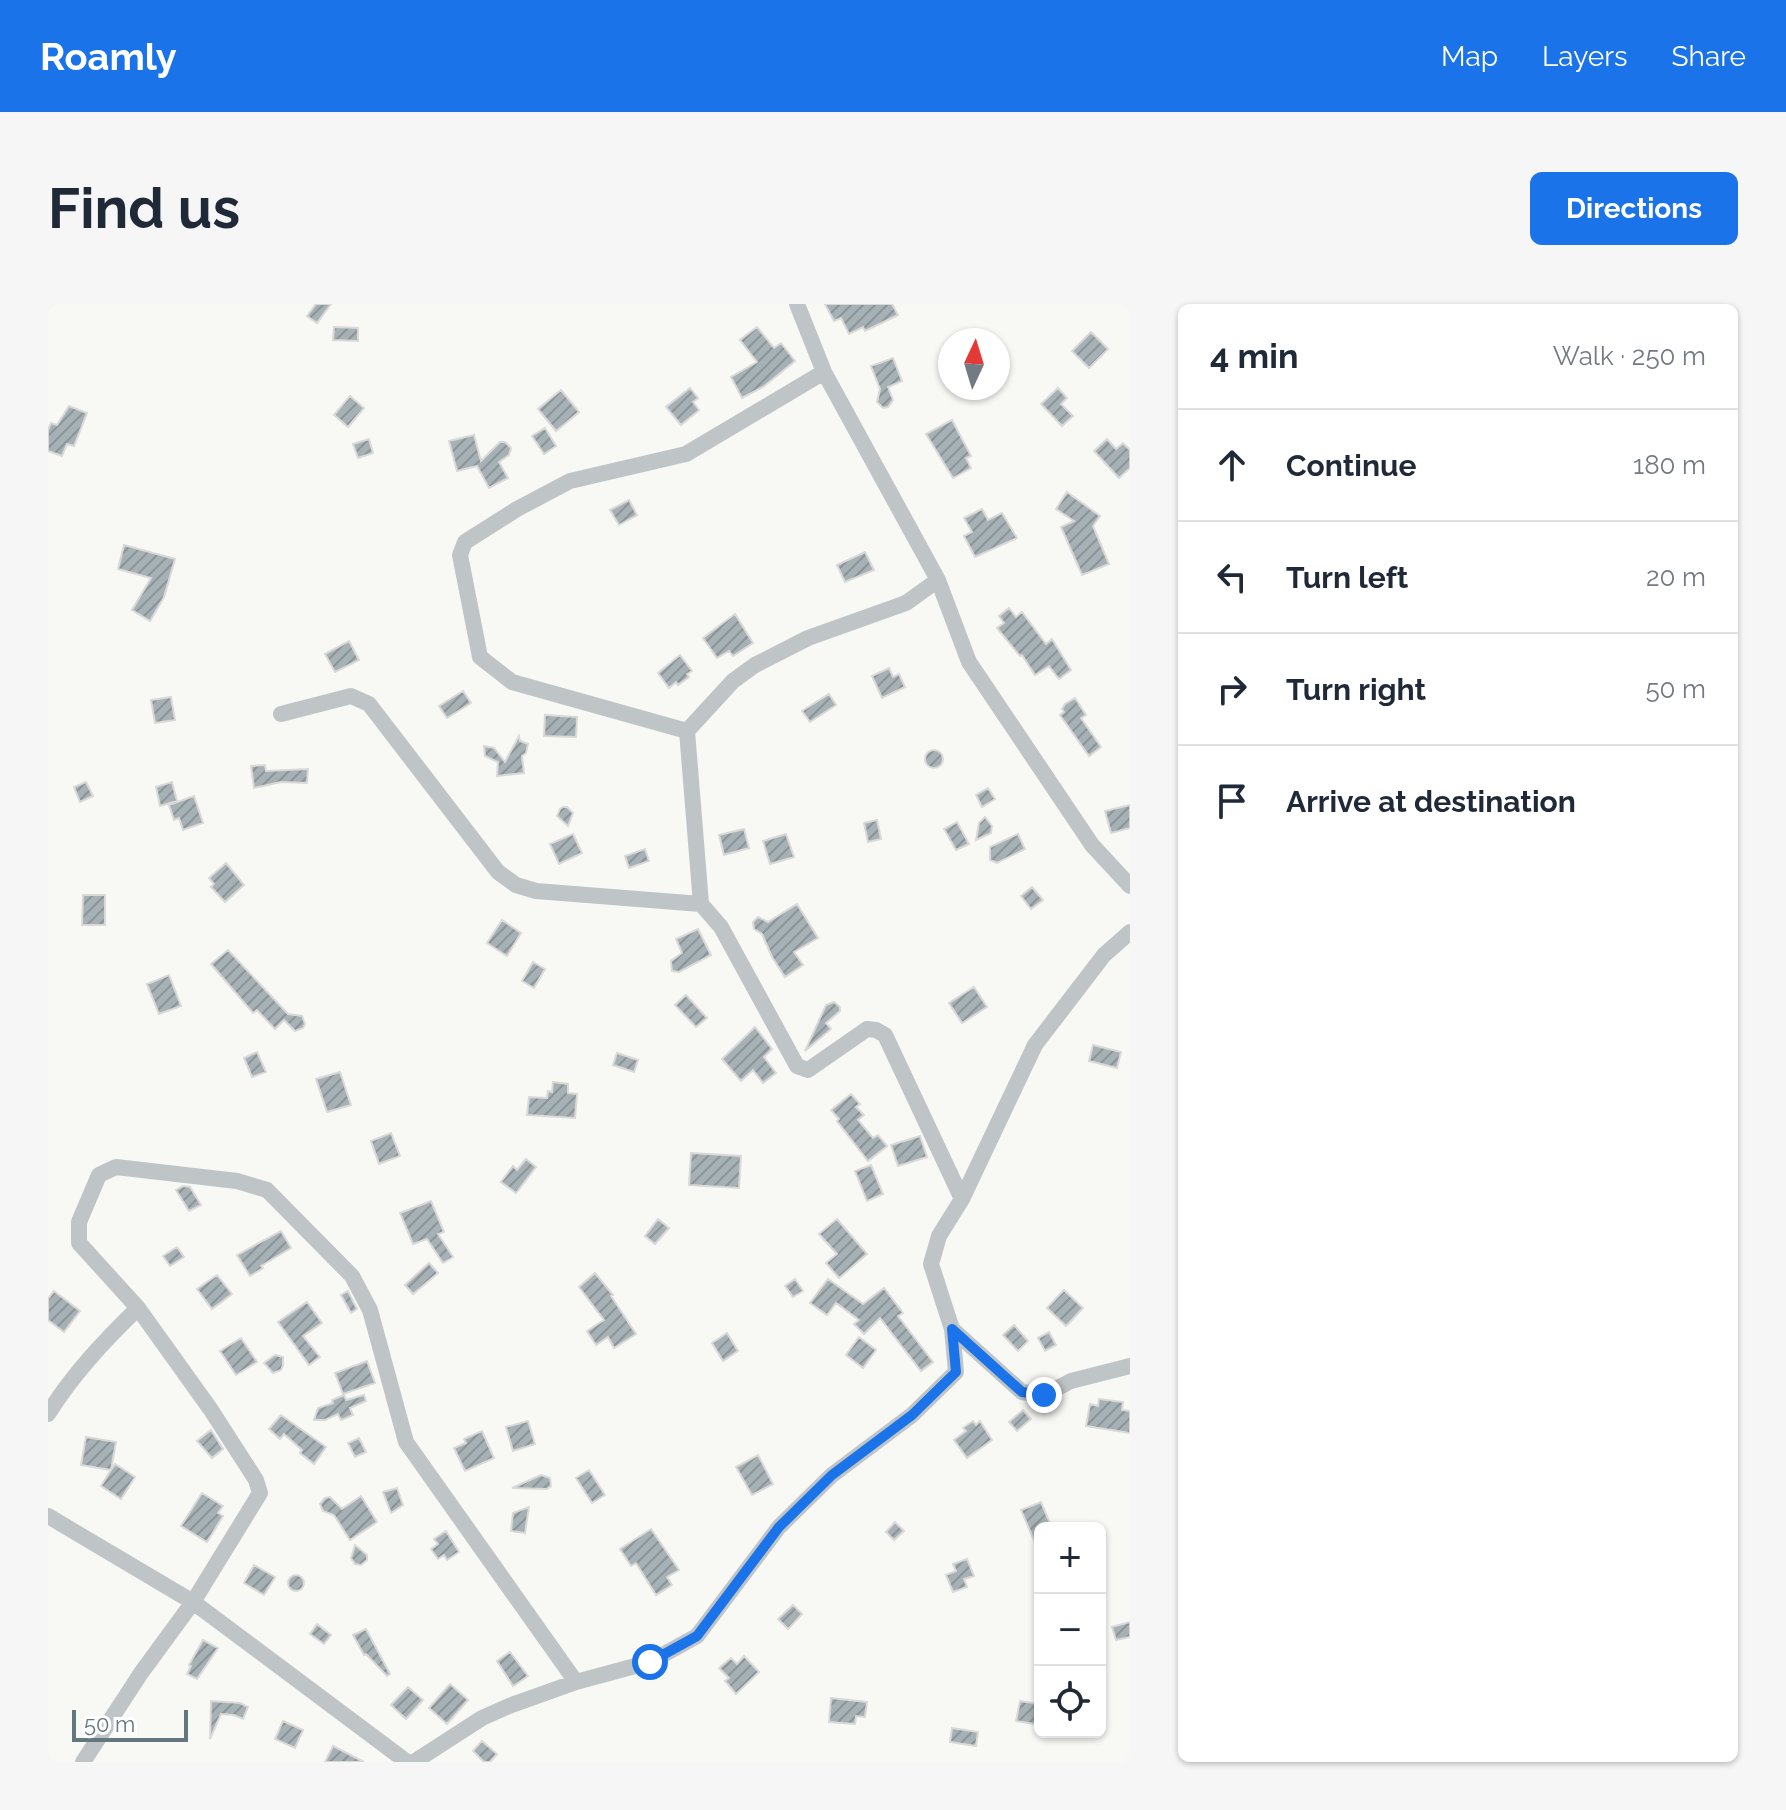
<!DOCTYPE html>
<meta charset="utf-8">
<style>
:root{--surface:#fff;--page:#f6f6f7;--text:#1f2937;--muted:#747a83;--line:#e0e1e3;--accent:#1a73e8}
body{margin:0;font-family:Raleway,sans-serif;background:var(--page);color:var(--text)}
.controls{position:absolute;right:24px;bottom:24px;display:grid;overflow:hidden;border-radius:12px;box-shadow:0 2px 6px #0004}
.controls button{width:72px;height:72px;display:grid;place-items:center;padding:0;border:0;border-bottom:2px solid var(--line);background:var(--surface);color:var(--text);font:40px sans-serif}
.compass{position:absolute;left:890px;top:24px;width:72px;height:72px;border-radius:50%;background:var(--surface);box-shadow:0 2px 6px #0004;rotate:4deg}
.scale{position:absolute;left:24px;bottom:20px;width:116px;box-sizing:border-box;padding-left:8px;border:4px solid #64777f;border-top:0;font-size:22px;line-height:28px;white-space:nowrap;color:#64777f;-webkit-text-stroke:6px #fff;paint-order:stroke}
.stop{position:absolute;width:24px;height:24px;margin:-18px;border:6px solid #1a73e8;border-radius:50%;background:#fff}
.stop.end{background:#1a73e8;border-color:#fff;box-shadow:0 2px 8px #0008}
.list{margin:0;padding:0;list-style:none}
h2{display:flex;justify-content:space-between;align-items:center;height:104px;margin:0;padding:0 32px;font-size:34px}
h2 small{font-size:26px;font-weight:400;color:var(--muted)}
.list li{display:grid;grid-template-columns:52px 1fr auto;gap:24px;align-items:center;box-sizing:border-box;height:112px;padding:0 32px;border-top:2px solid var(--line)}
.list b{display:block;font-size:30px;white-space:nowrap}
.list em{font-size:26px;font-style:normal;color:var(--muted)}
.icon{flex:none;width:44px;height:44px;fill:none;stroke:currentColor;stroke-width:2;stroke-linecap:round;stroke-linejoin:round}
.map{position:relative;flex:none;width:1082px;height:1458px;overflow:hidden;border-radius:12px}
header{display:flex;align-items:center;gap:48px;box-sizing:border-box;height:112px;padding:0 40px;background:var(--accent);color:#fff}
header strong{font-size:38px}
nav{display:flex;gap:44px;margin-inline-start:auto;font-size:28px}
.intro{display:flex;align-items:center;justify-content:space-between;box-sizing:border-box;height:192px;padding:0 48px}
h1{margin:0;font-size:56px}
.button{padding:20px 36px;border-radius:12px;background:var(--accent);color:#fff;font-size:28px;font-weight:700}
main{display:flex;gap:48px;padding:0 48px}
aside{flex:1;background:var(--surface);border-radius:12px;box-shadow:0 2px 6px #0004}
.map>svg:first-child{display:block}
.building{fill:url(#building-hatch);stroke:#dad9d8;stroke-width:2}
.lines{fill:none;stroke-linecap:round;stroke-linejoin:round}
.minor{stroke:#bfc5c7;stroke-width:16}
.route{stroke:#1a73e8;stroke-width:10}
</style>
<header>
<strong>Roamly</strong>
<nav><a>Map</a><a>Layers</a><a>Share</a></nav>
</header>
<div class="intro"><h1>Find us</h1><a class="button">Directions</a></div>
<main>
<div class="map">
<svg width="1082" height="1458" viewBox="0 0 1082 1458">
<defs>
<pattern id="building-hatch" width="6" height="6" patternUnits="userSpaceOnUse" patternTransform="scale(2)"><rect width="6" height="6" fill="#a6b1b5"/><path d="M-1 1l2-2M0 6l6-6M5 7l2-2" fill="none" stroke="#8b9598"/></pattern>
</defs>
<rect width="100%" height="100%" fill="#f8f8f5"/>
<path class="building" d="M268,0H283L269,19L259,12Z
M777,0H844L850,11L817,27L815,23L801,30L793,14L786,17Z
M286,23L310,24V37L285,36Z
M709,23L726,44L733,39L747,57L715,83L694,94L683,73L709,58L692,36Z
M1043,28L1060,45L1041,64L1024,47Z
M845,54L854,77L840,83L845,96L840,103L835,104L829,98L832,85L823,62Z
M642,84L650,94L645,98L651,106L633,121L618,103Z
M1010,84L1019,94L1013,100L1025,112L1014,122L993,100Z
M513,86L531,108L508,127L490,105Z
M302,92L316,104L300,123L286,111Z
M21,102L39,109L26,142L19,140L14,152L0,147V126L3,119L9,121Z
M904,116L923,152L918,154L923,164L905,174L878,130Z
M497,124L508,142L496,150L484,132Z
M426,131L433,157L452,138H457L463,144L461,151L451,158L460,174L441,184L429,162L409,167L401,137Z
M321,135L325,149L310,154L305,140Z
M1059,135L1068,145L1075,139L1082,146V164L1071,174L1046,147Z
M1019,188L1052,212L1045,222L1061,260L1034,271L1013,223L1026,217L1008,205Z
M581,196L589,211L571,221L562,206Z
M934,205L940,216L954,209L969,234L927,253L916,232L924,228L916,214Z
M76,241L127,255L116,293L102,317L84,306L103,274L70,265Z
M817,248L826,266L797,278L789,261Z
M961,304L968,313L974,308L998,340L1004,335L1023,366L1011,375L1001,362L987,371L974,351L972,352L949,324L956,319L951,312Z
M687,310L705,339L685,352L681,347L669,354L655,334Z
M301,337L311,356L287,368L277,350Z
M632,351L644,367L639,370L641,373L630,381L628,378L621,384L610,369Z
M841,364L845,373L851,370L857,383L834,394L824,372Z
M415,387L423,399L399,414L391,402Z
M781,390L788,401L762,418L754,407Z
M123,393L127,416L107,419L103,396Z
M1027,394L1038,411L1033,414L1053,443L1041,452L1012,411L1016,408L1014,405L1017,400Z
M497,411L529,413L528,433L496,432Z
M471,432L472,437L480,440L478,449L474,452L476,469L449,472L450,458L437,452L436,442L446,444L457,458Z
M877 455a9 9 0 1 1 18 0a9 9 0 1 1-18 0Z
M217,461L218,467L260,465L259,479L233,478L206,484L203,462Z
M38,478L45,492L32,498L26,483Z
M124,478L129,497L112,502L108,483Z
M940,484L947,495L934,503L928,491Z
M146,492L155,519L135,526L131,514L126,516L121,501Z
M1082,501V524L1063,529L1057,507Z
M515,503H519L525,509L520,522L509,512L512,505Z
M937,513L944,522L943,529L928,536L931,519Z
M829,516L833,535L820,538L816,519Z
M909,518L921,540L908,546L896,525Z
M696,525L701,544L676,551L671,531Z
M525,530L534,549L511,560L502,540Z
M738,530L746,553L722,560L715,537Z
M970,530L977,545L949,559L942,556V543Z
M597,545L601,557L581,564L577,552Z
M178,559L196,581L177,598L163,583L166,580L161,574Z
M984,583L995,596L983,605L973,592Z
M35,591H57V621H34Z
M749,600L770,634L746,648L755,661L737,673L724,653L714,630L706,625L705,618L710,613L720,618Z
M454,616L473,629L459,652L439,639Z
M650,625L663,651L631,668L624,667L623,657L634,649L628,635Z
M180,646L240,710L254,712L257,720L255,724L247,727L236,716L227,725L209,706L205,709L163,660Z
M485,658L497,665L486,684L474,677Z
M121,671L133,702L111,710L99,680Z
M926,683L939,703L914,719L901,699Z
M638,691L659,714L648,723L627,701Z
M786,698L792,703V707L778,719L783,725L757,747L778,701Z
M707,723L724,745L716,753L728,769L715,779L705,766L693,777L674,755Z
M1045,741L1073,748L1069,764L1041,757Z
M209,748L218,768L204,773L196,754Z
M569,749L590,756L586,768L565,761Z
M292,768L303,801L279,808L268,775Z
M505,778L520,780V789L529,790L527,814L479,811L481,793L499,794L500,787L504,788Z
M803,790L812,800L808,803L816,811L810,816L825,834L830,831L839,842L820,857L789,817L791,815L783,806Z
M343,829L352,852L331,860L323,837Z
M872,832L879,853L850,862L843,841Z
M643,849L693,852L691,884L641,881Z
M478,855L488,863L468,889L453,878L465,862L469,866Z
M823,861L835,890L819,897L807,867Z
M135,882L142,883L153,901L141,907L128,886Z
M383,897L396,928L390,930L405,953L395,959L379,935L365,940L352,909Z
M610,915L621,924L607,940L597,932Z
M789,915L819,950L791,974L778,959L789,950L771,930Z
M233,927L243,944L213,962L215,964L202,972L189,951Z
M129,943L136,953L122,962L115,952Z
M381,959L390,969L365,990L357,981Z
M547,969L565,991L563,992L588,1030L566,1044L560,1033L548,1041L539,1027L556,1016L531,983Z
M169,971L184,990L164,1005L149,985Z
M747,975L755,987L745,993L737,982Z
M780,975L815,1000L836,984L855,1009L850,1012L885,1058L873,1067L832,1014L816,1030L806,1020L811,1016L788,999L779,1011L762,999Z
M1016,986L1035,1004L1018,1022L999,1004Z
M6,987L32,1007L16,1028L0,1016V995Z
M300,987L309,1005L303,1009L293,991Z
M259,998L274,1019L255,1032L272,1053L261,1061L230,1018Z
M966,1021L980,1037L970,1047L955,1031Z
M1001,1028L1008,1041L997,1047L990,1034Z
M679,1029L690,1047L675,1057L664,1039Z
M811,1033L828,1046L815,1064L798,1051Z
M193,1034L209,1058L188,1071L172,1047Z
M227,1051L235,1053V1061L233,1066L225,1069L216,1059Z
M319,1057L327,1079L295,1090L287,1069Z
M296,1091L298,1096L316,1091L318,1097L302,1104L305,1111L293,1116L290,1110L277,1116H266L270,1104L285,1099L284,1096Z
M1051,1095L1075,1098L1074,1106L1082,1107V1129L1038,1122L1042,1100L1050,1102Z
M975,1106L983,1115L969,1127L961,1118Z
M233,1111L278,1143L266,1160L252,1149L254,1146L236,1130L232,1135L221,1125Z
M480,1117L487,1140L465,1147L458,1123Z
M925,1117L928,1121L932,1117L944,1136L919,1154L906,1136L918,1127L915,1124Z
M163,1126L175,1145L164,1154L149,1137Z
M434,1127L446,1154L417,1167L406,1144L418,1139L416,1135Z
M38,1133L68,1138L63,1166L67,1160L87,1173L73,1195L53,1182L63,1166L33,1161Z
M311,1134L318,1148L307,1153L300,1139Z
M710,1151L725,1180L704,1191L688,1163Z
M541,1166L557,1191L544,1199L528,1174Z
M493,1171L502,1174L503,1182L499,1185L464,1184Z
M349,1184L355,1201L343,1209L335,1188Z
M154,1189L175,1202L170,1209L175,1212L159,1238L133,1222Z
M313,1192L329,1218L302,1236L286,1211L275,1207L272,1200L277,1194L282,1193L294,1205Z
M993,1198L1004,1224H992V1250L973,1206Z
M481,1203L477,1229L463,1227L465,1209Z
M847,1218L856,1227L846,1236L838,1228Z
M603,1225L631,1266L619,1273L624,1281L608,1291L588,1259L583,1262L572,1245Z
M398,1227L411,1248L399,1256L396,1251L390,1255L383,1245L390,1240L386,1235Z
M307,1241L319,1251V1256L313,1261L307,1260L303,1254Z
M919,1255L926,1272L916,1275L919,1283L905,1288L898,1271L908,1267L905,1260Z
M206,1261L227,1273L216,1291L196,1279Z
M240 1279a8 8 0 1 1 16 0a8 8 0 1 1-16 0Z
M745,1301L754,1310L740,1325L730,1315Z
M1082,1318V1333L1068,1336L1064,1323Z
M269,1320L283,1331L276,1340L262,1330Z
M318,1325L342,1370L339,1372L318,1350L316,1351L305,1331Z
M155,1336L170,1344L149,1375L139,1370L143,1362L141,1361Z
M462,1348L480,1372L465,1382L449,1357Z
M696,1352L711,1368L688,1390L677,1377L681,1374L671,1364L683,1354L689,1360Z
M402,1380L420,1396L399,1420L381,1404Z
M360,1383L375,1396L358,1415L343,1401Z
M783,1394L819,1398L817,1413L808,1412L807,1420L781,1418Z
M163,1397L192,1399L200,1403L195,1415L186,1411L173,1410L162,1435Z
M972,1397L992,1400V1421L968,1417Z
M235,1417L255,1426L247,1444L227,1435Z
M904,1424L930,1428L928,1442L902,1438Z
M434,1437L449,1450L442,1458H436L425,1447Z
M285,1442L316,1458H277Z"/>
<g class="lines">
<path class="minor" d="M749,0L776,68L890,276L921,358L1044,541L1082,582
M890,276L858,299L760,334L707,361L685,377L639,427L653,600L673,623L749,762L760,766L819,725L828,726L837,731L914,895
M233,410L303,392L321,400L450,568L468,581L488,587L653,600
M639,427L464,378L432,353L412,251L417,238L469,205L522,177L638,150L776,68
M904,1025L974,1088L996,1091L1023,1077L1082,1062
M0,1110C25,1070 56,1037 90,1004
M0,1212L145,1298L359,1458
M35,1458L93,1369L145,1298L212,1189L208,1176L163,1106L90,1004L31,939V918L51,871L68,863L189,877L219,886L304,972L322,1006L358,1138L528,1378
M366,1458L434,1414L461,1402L528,1378L602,1358L649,1332L731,1223L784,1171L864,1111L908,1068L904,1025L883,960L891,932L914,895L987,741L1056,651L1082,628"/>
</g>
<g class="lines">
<path class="route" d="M602,1358L649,1332L731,1223L784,1171L864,1111L908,1068L904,1025L974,1088L996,1091"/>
</g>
</svg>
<div class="controls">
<button>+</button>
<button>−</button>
<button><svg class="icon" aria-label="locate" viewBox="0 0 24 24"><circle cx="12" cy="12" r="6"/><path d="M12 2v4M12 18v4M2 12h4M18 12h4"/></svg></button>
</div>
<svg class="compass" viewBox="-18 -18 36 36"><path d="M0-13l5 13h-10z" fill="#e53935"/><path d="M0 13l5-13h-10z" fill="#747a83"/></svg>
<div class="scale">50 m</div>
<div class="stop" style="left:602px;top:1358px"></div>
<div class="stop end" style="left:996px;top:1091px"></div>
</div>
<aside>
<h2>4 min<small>Walk · 250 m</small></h2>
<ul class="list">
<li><svg class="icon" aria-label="ahead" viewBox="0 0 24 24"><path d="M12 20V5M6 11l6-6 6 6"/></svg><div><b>Continue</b></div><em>180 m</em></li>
<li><svg class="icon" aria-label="left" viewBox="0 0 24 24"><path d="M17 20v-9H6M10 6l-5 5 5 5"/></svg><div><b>Turn left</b></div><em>20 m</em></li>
<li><svg class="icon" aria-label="right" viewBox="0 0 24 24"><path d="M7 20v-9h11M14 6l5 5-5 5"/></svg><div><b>Turn right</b></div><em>50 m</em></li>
<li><svg class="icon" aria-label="arrive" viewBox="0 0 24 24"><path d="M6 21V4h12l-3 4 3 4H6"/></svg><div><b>Arrive at destination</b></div></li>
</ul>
</aside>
</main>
